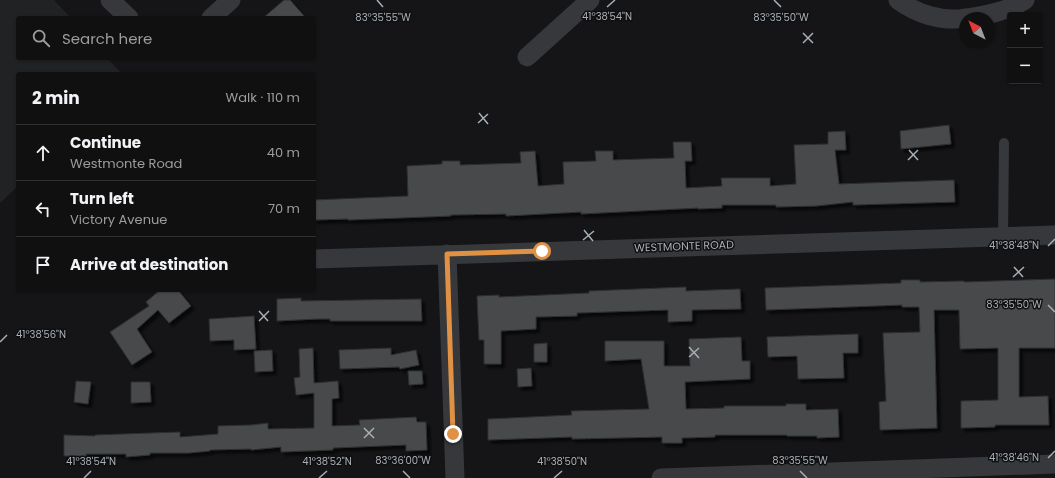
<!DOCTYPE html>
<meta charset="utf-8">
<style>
:root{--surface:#101011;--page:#19191a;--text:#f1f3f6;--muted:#9c9d9f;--line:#303031}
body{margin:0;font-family:Poppins,sans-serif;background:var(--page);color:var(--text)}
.controls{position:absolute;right:12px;top:12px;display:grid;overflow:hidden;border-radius:4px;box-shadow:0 1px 3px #0004}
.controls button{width:36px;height:36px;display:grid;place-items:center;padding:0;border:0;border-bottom:1px solid var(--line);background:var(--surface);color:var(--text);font:20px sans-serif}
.compass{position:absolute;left:959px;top:12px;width:36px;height:36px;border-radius:50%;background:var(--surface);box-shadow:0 1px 3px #0004;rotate:318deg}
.stop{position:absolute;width:12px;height:12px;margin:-9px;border:3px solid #e09144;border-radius:50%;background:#fff}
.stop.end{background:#e09144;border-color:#fff;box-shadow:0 1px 4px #0008}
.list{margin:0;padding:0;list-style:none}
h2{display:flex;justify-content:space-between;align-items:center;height:52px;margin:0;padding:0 16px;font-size:17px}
h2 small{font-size:13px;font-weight:400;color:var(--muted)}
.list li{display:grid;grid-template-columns:26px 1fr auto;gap:12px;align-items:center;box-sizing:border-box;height:56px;padding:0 16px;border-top:1px solid var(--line)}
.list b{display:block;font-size:15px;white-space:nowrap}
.list p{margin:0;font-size:13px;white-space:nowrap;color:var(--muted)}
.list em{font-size:13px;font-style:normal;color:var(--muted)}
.icon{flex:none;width:22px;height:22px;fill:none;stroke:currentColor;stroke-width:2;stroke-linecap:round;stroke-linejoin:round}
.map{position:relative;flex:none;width:1055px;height:478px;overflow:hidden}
.search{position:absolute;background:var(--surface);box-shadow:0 1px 3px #0004;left:16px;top:16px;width:300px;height:44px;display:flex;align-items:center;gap:10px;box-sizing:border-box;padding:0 14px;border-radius:4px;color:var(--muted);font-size:15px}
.panel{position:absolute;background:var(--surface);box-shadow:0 1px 3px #0004;left:16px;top:72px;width:300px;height:220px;border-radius:4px}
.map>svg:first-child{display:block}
.built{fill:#212224}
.building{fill:#47494c;stroke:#2f3032;filter:url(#shadow)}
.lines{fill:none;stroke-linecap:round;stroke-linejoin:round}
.lane{stroke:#36383b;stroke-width:10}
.street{stroke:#36383b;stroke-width:19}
.route{stroke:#e09144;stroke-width:5}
.ticks{fill:none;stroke:#a8afb5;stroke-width:1.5}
.labels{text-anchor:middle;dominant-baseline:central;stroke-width:3;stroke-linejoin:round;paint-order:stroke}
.street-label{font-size:11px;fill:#a8afb5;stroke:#101012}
.ticks-label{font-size:10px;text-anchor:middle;fill:#a8afb5;stroke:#101012;stroke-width:3;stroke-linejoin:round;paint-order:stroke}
</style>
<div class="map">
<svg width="1055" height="478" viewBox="0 0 1055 478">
<defs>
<filter id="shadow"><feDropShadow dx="3.5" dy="3.5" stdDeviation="1" flood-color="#0009"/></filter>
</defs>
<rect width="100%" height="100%" fill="#151517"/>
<path class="built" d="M0,0H54L71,18H18V58H107L122,74H18V186L0,203Z"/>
<path class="building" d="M284,0H290L306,18H263Z
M949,125L951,144L901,149L900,131Z
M845,131L846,150H835L839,184L954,180L955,202L853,205V202L816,206L776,207V205H722V208L698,209V208L581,214V212L506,216V214L451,215V216L348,220V219L314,220V200L408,196L407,166L442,164V161H460V165L521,163L520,152L535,151L538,186L564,184L563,162L596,161L595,151H613V160L674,158L673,142H691L692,161H685L686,188L722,186L721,178H770V186L796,184L794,145L828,144V132Z
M1055,279V348H1019V397L1048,396L1049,425H995V427L961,428V401L998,400V348L960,349L959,310H934L937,428L880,430L879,402L886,401L883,333L920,332L919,307H902V305L766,310L765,288L901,283V280H920V282L964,281V282Z
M686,287V291L740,289L741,309L692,310V321L668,322V310L577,313V316L536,317V329L501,331V364H484V340H479L477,296L499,295V297L589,293V291Z
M160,290H178L191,306L169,323L158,310L137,329L152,352L132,365L110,332L149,306L146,302Z
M301,298V301L421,299L422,321H330V319H317L277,321V299Z
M254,316L256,349L234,350V340L210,341L209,319Z
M858,334V353H843L844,378L798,379L797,356L768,357L767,337Z
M741,337L742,361H750V379L685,382L686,409L724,408V406H786V404H806V410L838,409L839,437L817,438V436H787V435H715V437L682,438V443H662V437L572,439V437L488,440V419L572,415L571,411L649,409L641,359L605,361V341H664V366H690L689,339Z
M547,343V362H534V344Z
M313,348L314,383L338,381L339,398L332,399V426L360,425L359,420L416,417L417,422H426L427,450L406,451V445L333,448V450L281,452V447L251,450V449L210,450V451L189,453H150V455L126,457V454H86V456H64V435L95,436V435L180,432V437L218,434V426L251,425L268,423V429L314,428V393L296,395L294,378L300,377L299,349Z
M391,348V355L416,350L419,365L400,369L399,367L340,369L339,350Z
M272,350L273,371L255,372L254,351Z
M531,368L532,386L518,387L517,369Z
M408,371H422L423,384L409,385Z
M76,381L91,382L88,404L74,402Z
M131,382H150L151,402L131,403Z"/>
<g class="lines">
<path class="lane" d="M1003,236L1004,143"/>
<path class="street" d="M110,0L129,18
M898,0C917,14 942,22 965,18
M211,18L231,0
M967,18C987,15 1008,11 1025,0
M527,57L590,0
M447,254L455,478
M314,259L1055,235
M661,478L1055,464"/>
</g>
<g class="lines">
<path class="route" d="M453,434L447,254L542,251"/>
</g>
<path class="ticks" d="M377,0L383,7M774,0L781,7M607,7L615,0M803,33L813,43M803,43L813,33M479,113L488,124M478,123L488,114M909,150L918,160M908,160L918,150M584,230L593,241M583,240L594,231M1048,246L1055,239M1014,267L1023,277M1013,277L1024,267M1048,305L1055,312M259,311L268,321M259,321L269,311M0,342L7,335M689,347L699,358M689,357L699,348M364,428L374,438M364,438L374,428M1048,458L1055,451M403,471L410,478M800,471L807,478M84,478L91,471M319,478L327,471M554,478L562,471"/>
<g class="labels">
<g class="street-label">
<text transform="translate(684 246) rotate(-2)">WESTMONTE ROAD</text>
</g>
</g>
<g class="ticks-label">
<text x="607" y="20">41°38'54"N</text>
<text x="383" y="21">83°35'55"W</text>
<text x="781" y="21">83°35'50"W</text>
<text x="1014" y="249">41°38'48"N</text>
<text x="1014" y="308">83°35'50"W</text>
<text x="41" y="338">41°38'56"N</text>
<text x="1014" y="461">41°38'46"N</text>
<text x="403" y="464">83°36'00"W</text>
<text x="800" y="464">83°35'55"W</text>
<text x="91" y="465">41°38'54"N</text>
<text x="327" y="465">41°38'52"N</text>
<text x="562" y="465">41°38'50"N</text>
</g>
</svg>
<div class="controls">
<button>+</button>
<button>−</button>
</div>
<svg class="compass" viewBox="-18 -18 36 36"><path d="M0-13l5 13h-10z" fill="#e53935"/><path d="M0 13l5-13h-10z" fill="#9c9d9f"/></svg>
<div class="stop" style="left:542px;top:251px"></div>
<div class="stop end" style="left:453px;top:434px"></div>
<div class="search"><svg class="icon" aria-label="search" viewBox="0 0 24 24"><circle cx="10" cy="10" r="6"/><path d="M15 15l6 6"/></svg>Search here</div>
<section class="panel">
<h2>2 min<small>Walk · 110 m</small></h2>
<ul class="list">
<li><svg class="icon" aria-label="ahead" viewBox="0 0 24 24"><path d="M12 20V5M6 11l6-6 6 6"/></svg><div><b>Continue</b><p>Westmonte Road</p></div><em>40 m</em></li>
<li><svg class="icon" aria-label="left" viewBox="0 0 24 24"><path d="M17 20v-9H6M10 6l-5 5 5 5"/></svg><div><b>Turn left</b><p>Victory Avenue</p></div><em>70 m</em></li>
<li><svg class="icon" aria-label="arrive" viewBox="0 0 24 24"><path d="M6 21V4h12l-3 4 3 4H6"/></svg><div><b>Arrive at destination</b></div></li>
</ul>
</section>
</div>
